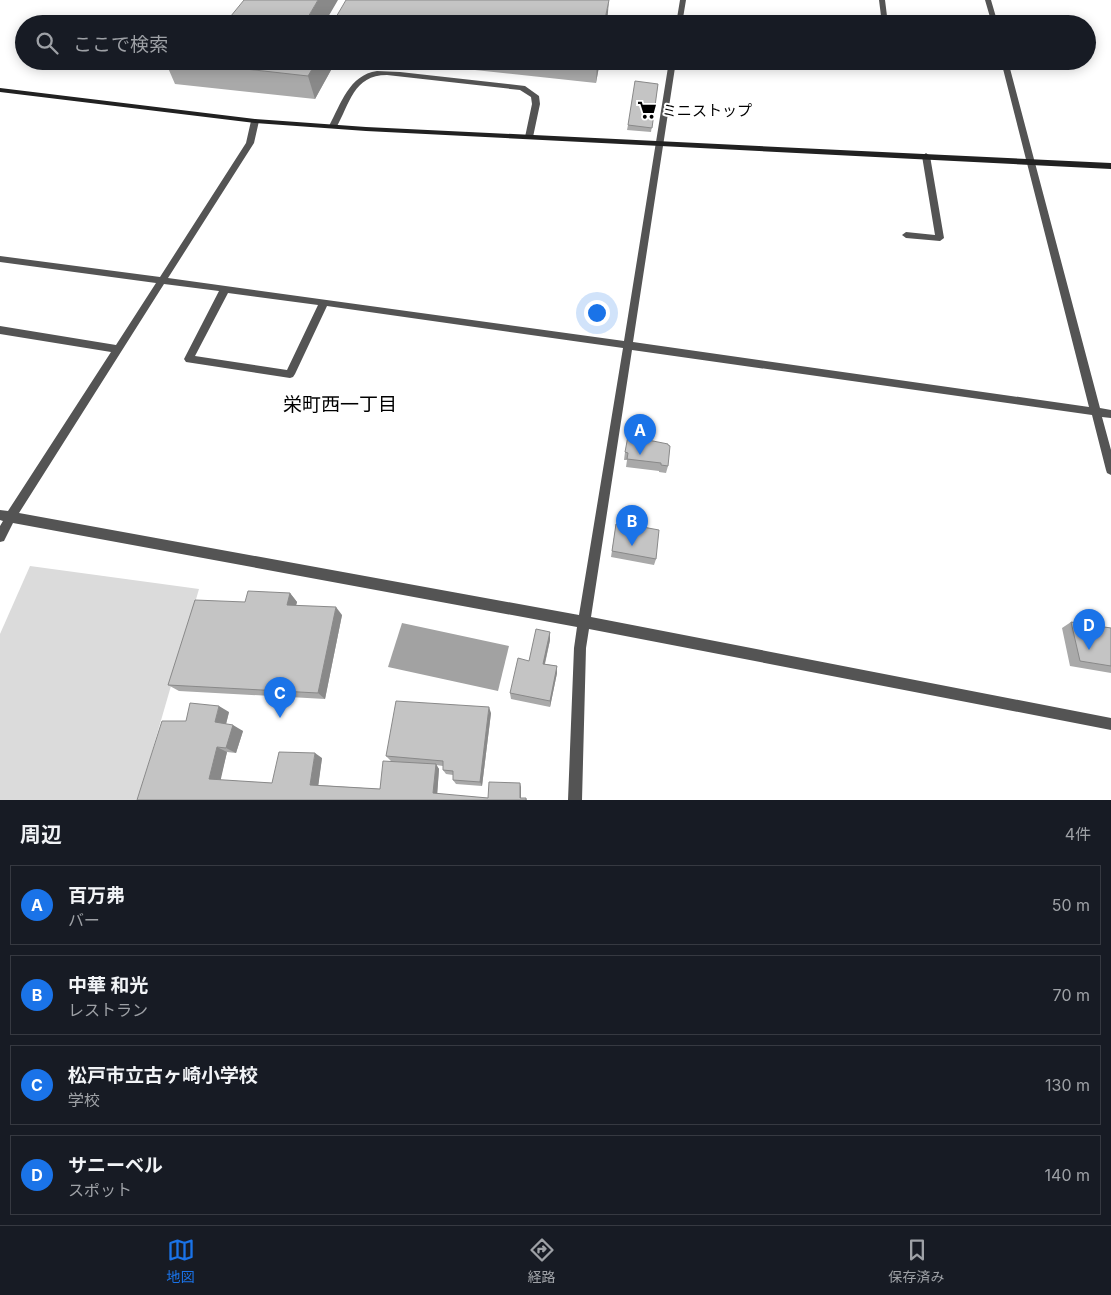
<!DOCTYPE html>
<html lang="ja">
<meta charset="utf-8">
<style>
:root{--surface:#171b24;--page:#242831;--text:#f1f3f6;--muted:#9ea1a6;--line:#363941;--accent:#1a73e8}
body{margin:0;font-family:Inter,"Noto Sans JP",sans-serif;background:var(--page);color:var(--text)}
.you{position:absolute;left:596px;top:312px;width:18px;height:18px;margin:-12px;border:4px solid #fff;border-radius:50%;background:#1a73e8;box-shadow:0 0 0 8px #1a73e833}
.badge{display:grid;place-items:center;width:32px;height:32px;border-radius:50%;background:var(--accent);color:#fff;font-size:16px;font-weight:700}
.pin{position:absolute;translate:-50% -41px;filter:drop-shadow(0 1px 2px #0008)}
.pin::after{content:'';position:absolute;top:26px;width:18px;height:15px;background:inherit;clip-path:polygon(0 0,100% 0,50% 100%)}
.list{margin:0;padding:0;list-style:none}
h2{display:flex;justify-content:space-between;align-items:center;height:65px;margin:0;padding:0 20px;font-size:21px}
h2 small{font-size:16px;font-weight:400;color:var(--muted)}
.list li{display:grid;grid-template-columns:32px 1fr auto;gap:15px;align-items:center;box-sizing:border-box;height:80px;margin:0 10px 10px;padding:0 10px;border:1px solid var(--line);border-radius:0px}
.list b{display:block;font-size:19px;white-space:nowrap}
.list p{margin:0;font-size:16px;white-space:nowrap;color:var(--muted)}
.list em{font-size:16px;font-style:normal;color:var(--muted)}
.icon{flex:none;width:28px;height:28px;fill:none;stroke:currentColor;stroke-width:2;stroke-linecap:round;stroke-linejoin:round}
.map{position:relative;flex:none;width:1111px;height:800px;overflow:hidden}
.search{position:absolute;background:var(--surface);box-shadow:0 2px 12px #0003;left:15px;right:15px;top:15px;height:55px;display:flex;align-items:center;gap:12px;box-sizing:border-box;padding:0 18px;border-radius:28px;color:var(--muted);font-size:19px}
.sheet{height:425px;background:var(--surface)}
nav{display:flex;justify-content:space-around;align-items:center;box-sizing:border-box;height:70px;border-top:1px solid var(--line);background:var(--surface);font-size:14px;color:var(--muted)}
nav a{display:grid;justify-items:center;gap:2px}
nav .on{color:var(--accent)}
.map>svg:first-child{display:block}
.green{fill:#dbdbdb}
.water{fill:#a2a2a2}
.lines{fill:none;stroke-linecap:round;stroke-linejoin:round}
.lane{fill:#545454;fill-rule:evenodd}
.street{fill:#545454;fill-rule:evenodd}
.secondary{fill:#212121;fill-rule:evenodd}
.wall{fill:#a9a9a9}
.shaded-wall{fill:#898989}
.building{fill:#c4c4c4;stroke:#898989}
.labels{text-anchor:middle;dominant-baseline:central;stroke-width:4;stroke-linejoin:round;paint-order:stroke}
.far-poi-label{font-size:15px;fill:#000;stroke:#fff;text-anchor:start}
.neighbourhood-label{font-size:19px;fill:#000;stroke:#fff}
</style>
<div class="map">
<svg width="1111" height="800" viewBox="0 0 1111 800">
<rect width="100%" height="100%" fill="#fff"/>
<path class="green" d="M30,566L199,589L138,800H0V634Z"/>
<path class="water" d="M402,623L509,646L498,691L388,667Z"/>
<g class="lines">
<path class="lane" d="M879,0H885L888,24H882Z
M377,71L400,72L525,86L539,96L540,104L533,137L529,139L525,137L532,104L531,97L520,90L387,75C353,75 350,104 336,128H330L329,126C341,104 349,75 377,71Z
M926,153L930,156L944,238L940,241L906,238L902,235L906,232L935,235L922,156Z"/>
<path class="street" d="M680,0H686L682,24H676Z
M985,0H991L998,24H992Z
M669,61H676L633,342L1089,407L1001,61H1008L1100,408L1111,410V418L1102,417L1111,450V475L1107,473L1106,470L1092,415L632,350L591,617L1111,718V730L589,629L586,648L582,800H568L574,648L577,627L13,523L4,541L0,542V526L3,521L0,520V510L8,511L111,352L0,334V326L116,345L156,283L0,262V256L160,277L246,143L251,121L255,119L259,121L254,143L168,278L624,341ZM164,284L219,291L184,359L186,362L290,378L293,377L295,374L327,306L623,348L579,615L19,513ZM228,293L318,305L287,370L195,356Z"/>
<path class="secondary" d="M0,88L255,119L366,127L1111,163V169L366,131L255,123L0,92Z"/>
</g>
<path class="wall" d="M165,61H336L315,99L175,84Z
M391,61H600L596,83Z
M658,84L651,132L627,130L628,125Z
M668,445V466L666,473L659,472V471L626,467L627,460H624L625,452Z
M616,524L656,559L654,565L611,557Z
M290,593L297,602L296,605L342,615L325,699L179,691L168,685L245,602Z
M1071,622L1111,628V673L1070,666L1062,628Z
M550,632V640L545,664L557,666V673L550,707L511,699L510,693Z
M229,712L226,724L243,731L236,753L227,752L220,780L272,783L322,758L318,785L380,789L391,761L386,756L491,713L482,786L456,784L453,780V775L446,774L443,770V766L436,765L439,769L437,794L488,798L521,787V798H526L527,800H137L186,721Z"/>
<path class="shaded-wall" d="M318,0H338L324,24H304Z
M609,0L607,24H604Z
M317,61H336L315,99L308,76Z
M597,61H600L596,83Z
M290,593L297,602L294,613L287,605Z
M336,607L342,615L325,699L318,693Z
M550,632V640L543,671V664Z
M557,666V673L550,707V701Z
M219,706L229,712L225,728L215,722Z
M489,707L491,713L482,786L480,782Z
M233,725L243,731L236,753L226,748Z
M217,747L227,752L220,783L209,779Z
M315,753L322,758L318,788L310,785Z
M436,764L439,769L437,797L433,793Z
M520,783L521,787V800L520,798Z"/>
<path class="building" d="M244,0H318L304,24H194L198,19L226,22Z
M346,0H609L604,24H332Z
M174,61H317L308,76Z
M635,81L658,84L652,128L628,125Z
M628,436L668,444V445L670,446L668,466L661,465V463L627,459L628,453L625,452Z
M621,523L659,530L656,559L612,551L616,524L620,525Z
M248,591L290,593L287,605L336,607L318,693L168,685L195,600L245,602Z
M1071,622L1111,628V666L1080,661Z
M536,629L550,632L543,664L557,666L550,701L510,693L518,658L529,661Z
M396,701L489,707L480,782L453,780V771L443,770V761L386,756Z
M190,703L219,706L215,722L233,725L226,748L217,747L209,779L272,783L279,752L315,753L310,785L380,789L383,761L436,764L433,793L488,798L489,782L520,783V798H526V800H137L162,721H186Z"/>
<defs>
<g id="supermarket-bare" transform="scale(1.5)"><path d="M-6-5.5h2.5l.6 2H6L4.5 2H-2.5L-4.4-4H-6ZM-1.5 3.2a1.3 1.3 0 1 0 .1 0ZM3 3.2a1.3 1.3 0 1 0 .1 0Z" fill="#000" stroke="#fff" stroke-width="2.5" paint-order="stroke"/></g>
</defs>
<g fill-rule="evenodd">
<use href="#supermarket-bare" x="647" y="110"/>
</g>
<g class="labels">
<g class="far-poi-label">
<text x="662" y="110">ミニストップ</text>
</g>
<g class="neighbourhood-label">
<text x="340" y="404">栄町西一丁目</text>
</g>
</g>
</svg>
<div class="you"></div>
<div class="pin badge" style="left:640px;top:455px">A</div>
<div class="pin badge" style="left:632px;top:546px">B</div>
<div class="pin badge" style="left:280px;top:718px">C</div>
<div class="pin badge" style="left:1089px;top:650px">D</div>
<div class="search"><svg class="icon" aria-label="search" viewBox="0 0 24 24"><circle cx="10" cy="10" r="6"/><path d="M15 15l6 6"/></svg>ここで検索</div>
</div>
<section class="sheet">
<h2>周辺<small>4件</small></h2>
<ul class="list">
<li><span class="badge">A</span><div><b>百万弗</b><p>バー</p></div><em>50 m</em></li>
<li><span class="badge">B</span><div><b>中華 和光</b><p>レストラン</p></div><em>70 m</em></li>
<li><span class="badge">C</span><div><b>松戸市立古ヶ崎小学校</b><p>学校</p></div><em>130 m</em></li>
<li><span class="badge">D</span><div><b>サニーベル</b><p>スポット</p></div><em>140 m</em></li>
</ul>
</section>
<nav>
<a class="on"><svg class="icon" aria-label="map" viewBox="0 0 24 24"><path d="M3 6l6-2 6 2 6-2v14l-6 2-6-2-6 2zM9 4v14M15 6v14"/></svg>地図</a>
<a><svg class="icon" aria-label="directions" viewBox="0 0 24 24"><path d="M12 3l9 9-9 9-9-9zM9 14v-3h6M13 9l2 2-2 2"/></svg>経路</a>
<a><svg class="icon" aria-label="saved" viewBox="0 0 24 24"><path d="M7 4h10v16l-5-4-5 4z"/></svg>保存済み</a>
</nav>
